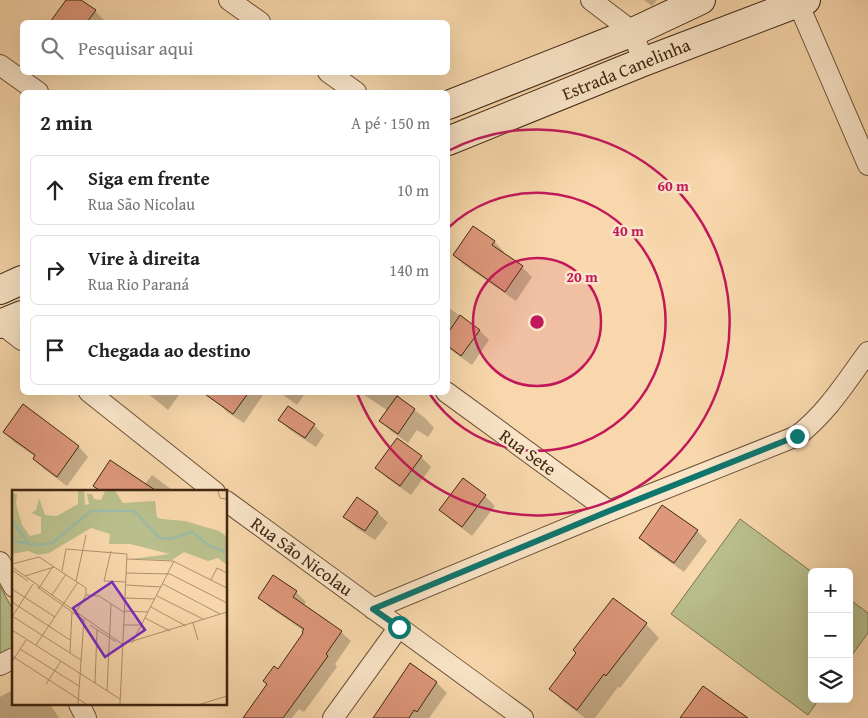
<!DOCTYPE html>
<html lang="pt">
<meta charset="utf-8">
<style>
:root{--surface:#fff;--page:#f6f6f6;--text:#222;--muted:#767676;--line:#e0e0e0}
body{margin:0;font-family:"Gentium Book Plus",serif;background:var(--page);color:var(--text)}
.controls{position:absolute;right:15px;bottom:15px;display:grid;overflow:hidden;border-radius:8px;box-shadow:0 5px 20px #0002}
.controls button{width:45px;height:45px;display:grid;place-items:center;padding:0;border:0;border-bottom:1px solid var(--line);background:var(--surface);color:var(--text);font:25px sans-serif}
.stop{position:absolute;width:15px;height:15px;margin:-11px;border:4px solid #0f766e;border-radius:50%;background:#fff}
.stop.end{background:#0f766e;border-color:#fff;box-shadow:0 1px 5px #0008}
.list{margin:0;padding:0;list-style:none}
h2{display:flex;justify-content:space-between;align-items:center;height:65px;margin:0;padding:0 20px;font-size:21px}
h2 small{font-size:16px;font-weight:400;color:var(--muted)}
.list li{display:grid;grid-template-columns:32px 1fr auto;gap:15px;align-items:center;box-sizing:border-box;height:70px;margin:0 10px 10px;padding:0 10px;border:1px solid var(--line);border-radius:8px}
.list b{display:block;font-size:19px;white-space:nowrap}
.list p{margin:0;font-size:16px;white-space:nowrap;color:var(--muted)}
.list em{font-size:16px;font-style:normal;color:var(--muted)}
.icon{flex:none;width:28px;height:28px;fill:none;stroke:currentColor;stroke-width:2;stroke-linecap:round;stroke-linejoin:round}
.map{position:relative;flex:none;width:868px;height:718px;overflow:hidden}
.search{position:absolute;background:var(--surface);box-shadow:0 5px 20px #0002;left:20px;top:20px;width:430px;height:55px;display:flex;align-items:center;gap:12px;box-sizing:border-box;padding:0 18px;border-radius:8px;color:var(--muted);font-size:19px}
.panel{position:absolute;background:var(--surface);box-shadow:0 5px 20px #0002;left:20px;top:90px;width:430px;height:305px;border-radius:8px}
.map>svg:first-child{display:block}
.green{fill:#b9bf8c;stroke:#7d724f}
.shadow{fill:#0003}
.building{fill:#dd977a;stroke:#412612}
.lines{fill:none;stroke-linecap:round;stroke-linejoin:round}
.street-casing{stroke:#6e5238;stroke-width:22}
.secondary-casing{stroke:#412612;stroke-width:30}
.street{stroke:#fae5c8;stroke-width:20}
.secondary{stroke:#fae5c8;stroke-width:28}
.route{stroke:#0f766e;stroke-width:6}
.ring{fill:none;stroke:#c2185b;stroke-width:2.5}
.labels{text-anchor:middle;dominant-baseline:central;stroke-width:5;stroke-linejoin:round;paint-order:stroke}
.street-label{font-size:18px;fill:#412612;stroke:#fae5c8}
.inset-river{fill:none;stroke:#9dbaa7;stroke-width:2.5}
.inset-road{fill:none;stroke:#ae906e;stroke-width:1}
.view{fill:#7b2cbf;fill-opacity:0.15;stroke:#7b2cbf;stroke-width:2.5}
.inset-edge{fill:none;stroke:#412612;stroke-width:2.5}
.centre{fill:#c2185b;stroke:#fae5c8;stroke-width:2.5}
.ring-label{font-size:15px;text-anchor:middle;font-weight:bold;fill:#c2185b;stroke:#fae5c8;stroke-width:5;stroke-linejoin:round;paint-order:stroke}
</style>
<div class="map">
<svg width="868" height="718" viewBox="0 0 868 718">
<rect width="100%" height="100%" fill="#f7d7ab"/>
<filter id="stains"><feTurbulence type="fractalNoise" baseFrequency=".004" numOctaves="4"/><feColorMatrix values="0 0 0 0 .2 0 0 0 0 .09 0 0 0 0 .02 0 0 0 .5 -.17"/></filter>
<radialGradient id="worn" r=".72"><stop offset=".6" stop-color="#630" stop-opacity="0"/><stop offset="1" stop-color="#630" stop-opacity=".3"/></radialGradient>
<path class="green" d="M740,519L812,572V699H819L808,715L671,614Z
M0,586L14,612V647L0,654Z
M849,599L868,613V633L849,659Z"/>
<path class="shadow" d="M67,0H79L95,11L105,21L104,22H61L55,17Z
M644,0H657L652,6Z
M473,227L495,242L504,252L503,254L522,267L532,277L516,301L464,265L454,255Z
M448,307L479,330L489,340L472,365L448,348Z
M146,392H181L168,410Z
M224,392H265L244,423L227,412L218,402Z
M279,392H306L297,405Z
M360,392H396L399,396L398,398L425,418L434,428L428,437L417,430L408,443L391,431L381,421L388,411Z
M23,406L79,447L88,457L67,486L44,469L34,459L36,457L14,442L4,432Z
M280,420L314,425L324,435L316,447L290,430Z
M421,457L431,467L411,495L387,478L377,468Z
M152,475L175,492H101L95,486L145,484Z
M485,496L495,506L472,536L451,520L441,510Z
M357,499L378,513L388,523L375,540L355,527L345,517Z
M697,531L707,541L684,572L650,548L641,538Z
M296,592L306,602L303,606L341,632L351,641L335,664L337,667L304,712L299,709L292,718H247L305,633L304,631L269,607L259,597Z
M614,600L646,624L659,638L620,688L618,687L595,718H585L564,702L551,689Z
M411,665L437,683L447,693L429,718H374Z
M14,689V704H50L59,718H0V697Z"/>
<path class="building" d="M66,0H81L96,10L87,22H50Z
M473,226L495,241L492,245L523,266L505,292L453,255Z
M460,315L480,330L461,356L448,346V333Z
M202,392H249L233,414Z
M397,396L415,409L398,434L379,421Z
M23,404L79,446L57,477L33,459L35,455L3,432Z
M288,406L315,424L305,438L278,420Z
M397,438L422,456L400,486L375,468Z
M110,460L158,492H102L93,486Z
M463,478L486,495L462,527L439,510Z
M357,497L378,512L365,531L343,517Z
M662,505L698,530L674,563L639,538Z
M273,575L297,591L293,597L342,631L326,654L328,656L283,718H243L267,684L263,681L274,666L278,669L303,633L302,632L304,629L258,598Z
M613,598L647,623L606,676L604,674L577,710L549,689L576,653L573,650Z
M410,663L437,682L417,712L414,710L409,718H373Z
M703,686L748,718H680Z"/>
<g class="lines">
<g class="street-casing">
<path id="street" d="M229,0L260,22
M591,0L633,32L643,62
M798,3L868,165
M0,65L38,92
M328,72L356,92
M0,323L22,340
M89,392L215,492
M446,392L609,511
M226,501L523,718
M0,562L14,587
M373,609L609,511L797,436C827,413 846,382 868,352
M0,665L14,658
M79,704L86,718
M333,718L399,627"/>
</g>
<g class="secondary-casing">
<path id="secondary" d="M448,105L633,32L701,0
M448,141L643,62L806,0
M0,290L22,280
M0,324L22,315"/>
</g>
<use href="#street" class="street"/>
<use href="#secondary" class="secondary"/>
</g>
<g class="lines">
<path class="route" d="M399,627L373,609L609,511L797,436"/>
</g>
<circle cx="537" cy="322" r="64" fill="#c2185b" fill-opacity=".12"/>
<g class="ring">
<circle cx="537" cy="322" r="64"/>
<path d="M448 228A129 129 0 1 1 429 393"/>
<path d="M448 151A193 193 0 1 1 357 393"/>
</g>
<g class="labels">
<g class="street-label">
<text transform="translate(626 69) rotate(-22)">Estrada Canelinha</text>
<text transform="translate(528 452) rotate(36)">Rua Sete</text>
<text transform="translate(302 556) rotate(36)">Rua São Nicolau</text>
</g>
</g>
<g transform="translate(12 490)">
<rect width="215" height="215" fill="#f7d7ab"/>
<path d="M66,1H72L73,15L77,14L75,4H80L82,9L89,10L93,1H103L111,13L143,11L145,27L149,29L173,31L207,41L215,47V75L206,68L196,71L172,62L160,70L119,69L158,64L118,54H97L98,44L79,38L37,63L26,65L16,61L0,64V3L5,4L4,14L10,35L18,46L29,43V27L19,23L24,20L27,8L33,25L45,26L66,14Z" fill="#b9bf8c"/>
<path class="inset-river" d="M0,31L16,52M0,51L26,55L40,53L79,21H122L148,48L158,49L180,42L196,55L215,63"/>
<path class="inset-road" d="M206,1L208,8L214,9L215,5M99,61L92,91L114,92M115,69L161,71L215,98M0,74L27,67L74,98V105L64,122M0,77L110,154M0,80L16,91M50,81L54,59L115,64L108,214M114,83L158,84L215,113M13,86L42,77M199,90L205,78L215,83M64,91L74,45M151,94L208,124M114,95L149,97M25,97L73,131M27,98L40,78M0,99L43,127M40,105L54,84M74,105L87,106L113,123M145,106L191,129M113,108L143,109M0,112L58,150M139,117L174,136M113,121L136,122M0,126L69,170M0,127L21,94M133,128L158,141M181,133L186,150M78,135L104,152M112,135H129M0,140L108,209M120,153L162,71M111,154L215,122M24,155L66,92M8,159L67,196M58,163L60,122M0,166L74,214M0,172L14,150M83,193L85,140M34,194L49,171M95,201L99,114M66,214L72,129M189,214L215,206"/>
<path class="view" d="M100,92L133,140L93,167L61,118Z"/>
<rect width="215" height="215" class="inset-edge"/>
</g>
<circle cx="537" cy="322" r="8" class="centre"/>
<g class="ring-label">
<text x="673" y="191">60 m</text>
<text x="628" y="236">40 m</text>
<text x="582" y="282">20 m</text>
</g>
<rect width="100%" height="100%" filter="url(#stains)"/>
<rect width="100%" height="100%" fill="url(#worn)"/>
</svg>
<div class="controls">
<button>+</button>
<button>−</button>
<button><svg class="icon" aria-label="layers" viewBox="0 0 24 24"><path d="M12 4l9 5-9 5-9-5zM3 14l9 5 9-5"/></svg></button>
</div>
<div class="stop" style="left:399px;top:627px"></div>
<div class="stop end" style="left:797px;top:436px"></div>
<div class="search"><svg class="icon" aria-label="search" viewBox="0 0 24 24"><circle cx="10" cy="10" r="6"/><path d="M15 15l6 6"/></svg>Pesquisar aqui</div>
<section class="panel">
<h2>2 min<small>A pé · 150 m</small></h2>
<ul class="list">
<li><svg class="icon" aria-label="ahead" viewBox="0 0 24 24"><path d="M12 20V5M6 11l6-6 6 6"/></svg><div><b>Siga em frente</b><p>Rua São Nicolau</p></div><em>10 m</em></li>
<li><svg class="icon" aria-label="right" viewBox="0 0 24 24"><path d="M7 20v-9h11M14 6l5 5-5 5"/></svg><div><b>Vire à direita</b><p>Rua Rio Paraná</p></div><em>140 m</em></li>
<li><svg class="icon" aria-label="arrive" viewBox="0 0 24 24"><path d="M6 21V4h12l-3 4 3 4H6"/></svg><div><b>Chegada ao destino</b></div></li>
</ul>
</section>
</div>
